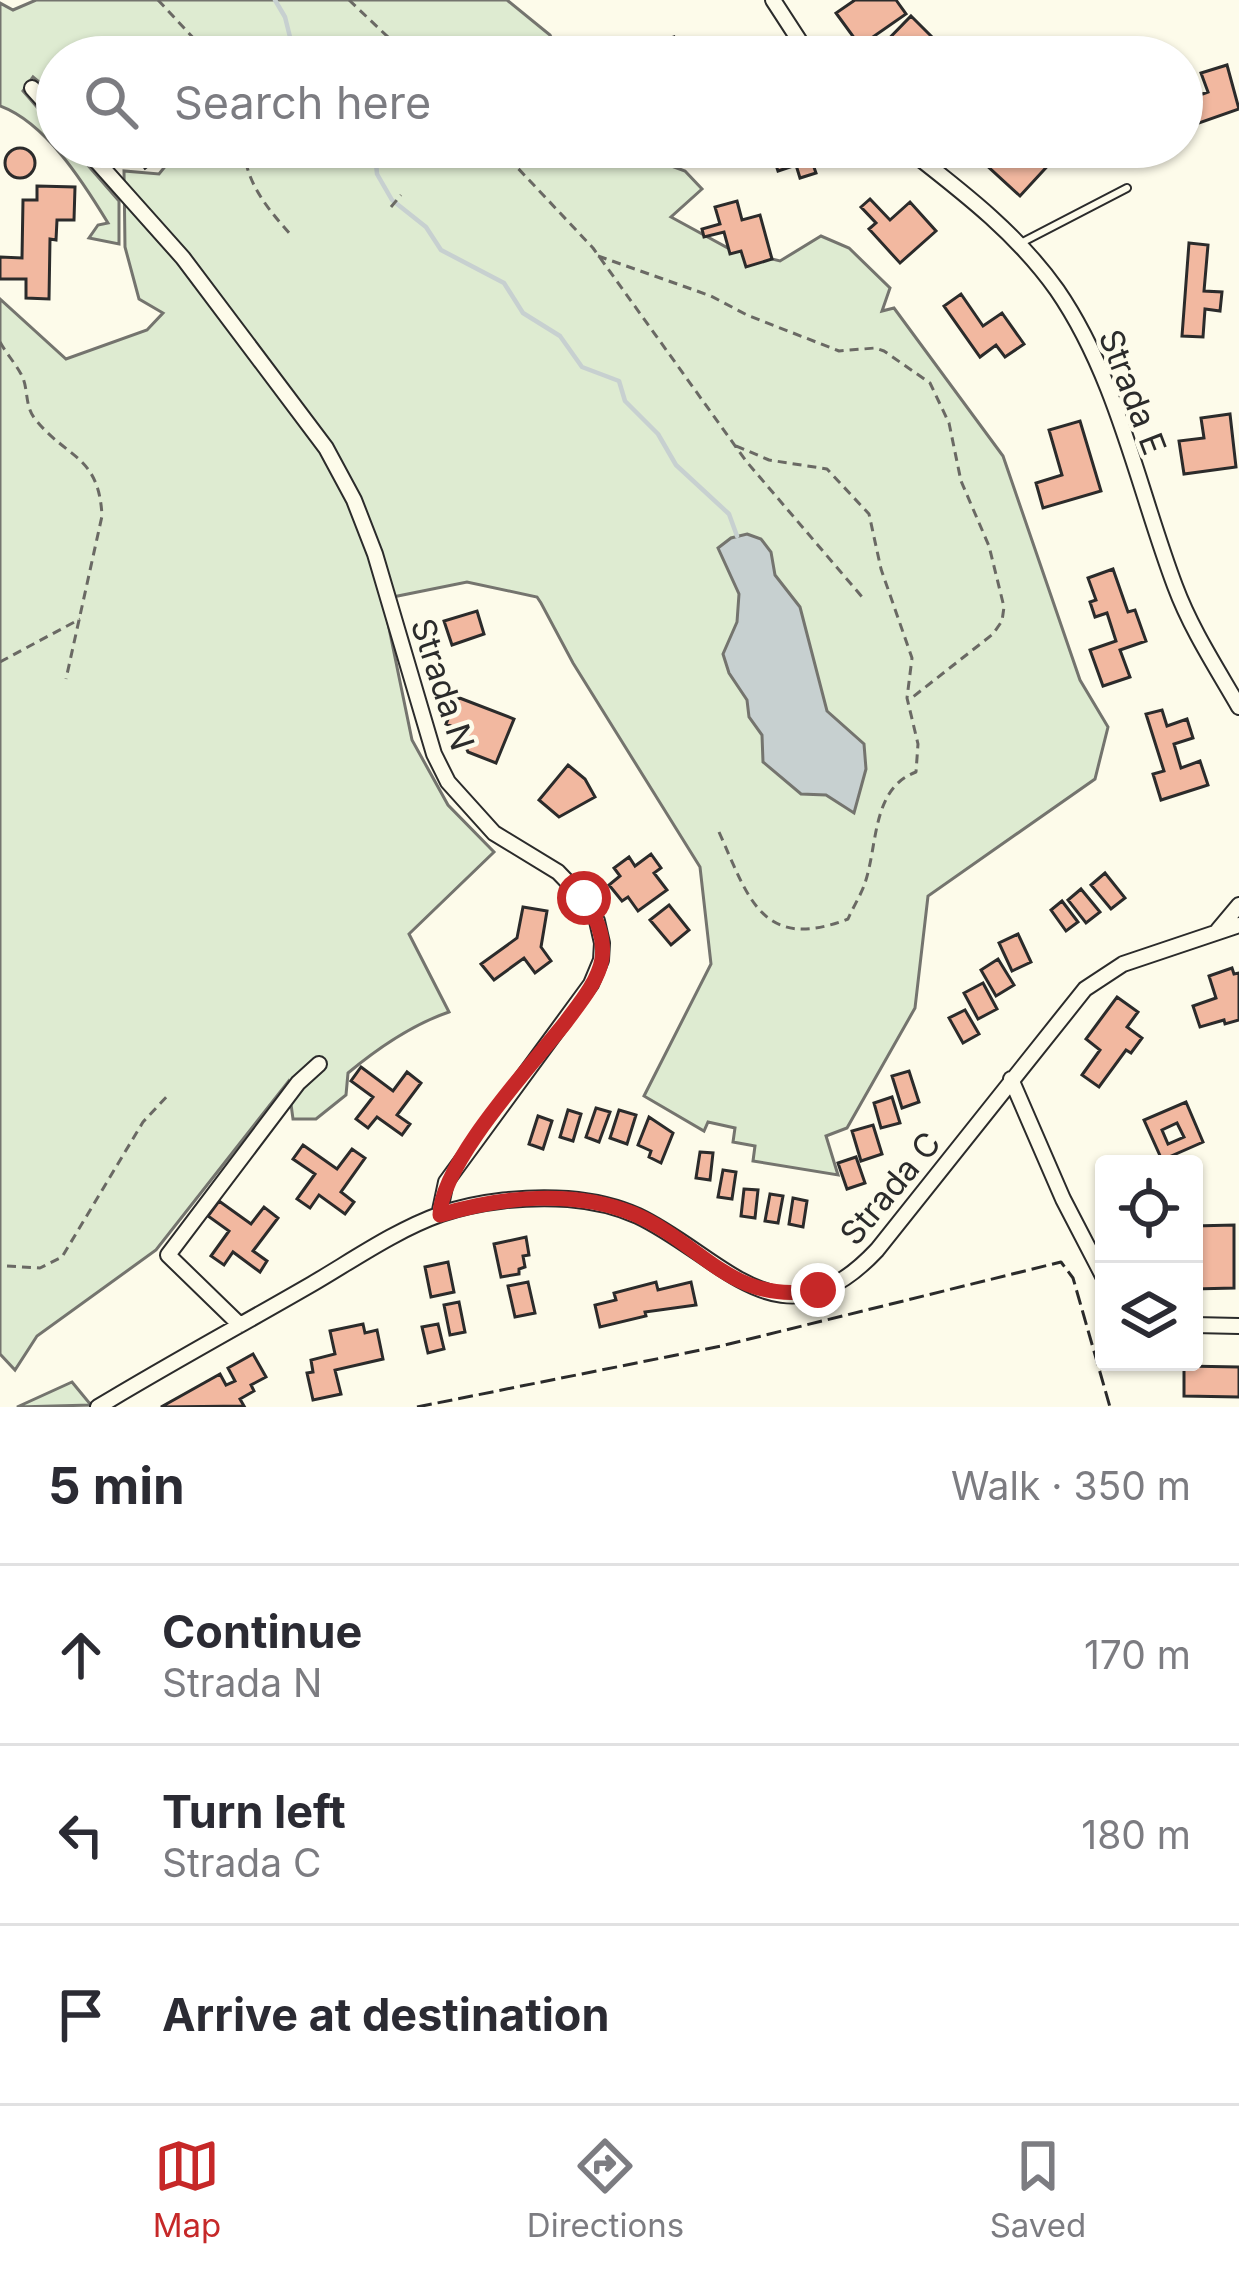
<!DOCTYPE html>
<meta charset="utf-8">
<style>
:root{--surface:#fff;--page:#f2f2f3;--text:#2b2b33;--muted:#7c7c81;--line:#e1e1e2;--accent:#c62828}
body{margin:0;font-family:Inter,sans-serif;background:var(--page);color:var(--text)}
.controls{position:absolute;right:36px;bottom:36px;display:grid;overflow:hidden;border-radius:12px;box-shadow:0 3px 9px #0004}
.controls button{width:108px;height:108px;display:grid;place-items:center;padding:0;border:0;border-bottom:3px solid var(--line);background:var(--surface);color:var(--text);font:60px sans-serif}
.stop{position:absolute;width:36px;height:36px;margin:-27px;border:9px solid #c62828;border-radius:50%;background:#fff}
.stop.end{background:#c62828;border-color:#fff;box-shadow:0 3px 12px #0008}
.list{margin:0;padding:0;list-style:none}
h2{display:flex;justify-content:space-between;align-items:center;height:156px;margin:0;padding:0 48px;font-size:51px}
h2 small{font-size:39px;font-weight:400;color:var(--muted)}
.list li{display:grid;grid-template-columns:78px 1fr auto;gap:36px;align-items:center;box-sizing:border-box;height:180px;padding:0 48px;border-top:3px solid var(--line)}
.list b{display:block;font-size:45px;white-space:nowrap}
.list p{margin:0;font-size:39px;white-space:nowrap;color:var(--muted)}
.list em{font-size:39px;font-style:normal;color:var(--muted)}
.icon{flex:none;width:66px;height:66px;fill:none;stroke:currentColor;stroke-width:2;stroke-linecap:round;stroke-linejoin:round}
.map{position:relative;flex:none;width:1239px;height:1407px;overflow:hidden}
.search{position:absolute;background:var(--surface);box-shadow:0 3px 9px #0004;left:36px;right:36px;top:36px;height:132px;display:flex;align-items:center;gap:30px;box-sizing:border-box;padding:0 42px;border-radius:66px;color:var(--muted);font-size:45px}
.sheet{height:696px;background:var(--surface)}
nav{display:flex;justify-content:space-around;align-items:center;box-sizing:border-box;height:168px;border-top:3px solid var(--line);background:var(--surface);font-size:33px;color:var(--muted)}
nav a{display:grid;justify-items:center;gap:6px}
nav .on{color:var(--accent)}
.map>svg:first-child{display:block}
.green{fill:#deebd1;stroke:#74746e;stroke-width:3}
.water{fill:#c7d0d0;stroke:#74746e;stroke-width:3}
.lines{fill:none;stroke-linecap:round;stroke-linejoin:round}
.stream{stroke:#c7d0d0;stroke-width:4.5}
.building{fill:#f2b8a0;stroke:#2b2b2b;stroke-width:3;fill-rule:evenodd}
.lane-casing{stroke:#2b2b2b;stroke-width:10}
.street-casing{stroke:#2b2b2b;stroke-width:18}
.path{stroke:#6a6964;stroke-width:3;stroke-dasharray:9 6;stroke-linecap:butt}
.lane{stroke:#fdfbea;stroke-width:6}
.street{stroke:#fdfbea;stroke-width:14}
.fence{stroke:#2b2b2b;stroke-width:3;stroke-dasharray:15 6;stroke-linecap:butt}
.route{stroke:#c62828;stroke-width:15}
.labels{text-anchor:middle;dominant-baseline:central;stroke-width:9;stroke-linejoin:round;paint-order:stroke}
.street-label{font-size:33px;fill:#2b2b2b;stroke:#fdfbea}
</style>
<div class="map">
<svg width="1239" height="1407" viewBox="0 0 1239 1407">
<rect width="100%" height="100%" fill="#fdfbea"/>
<path class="green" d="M36,0H507L550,35L561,57H170L166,53L158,57H57V97L33,77L23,91L57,130V147H72L119,201V244L89,238L98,225L108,223C83,182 46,123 0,106V3L13,10Z
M181,147H630L631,151L685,171L702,189L671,217L728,248L780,261L821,236L849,248L890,288L882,311L894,308L1003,456L1080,680L1108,727L1095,779L928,896L915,1008L847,1128L826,1136L838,1175L753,1161L755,1146L733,1142L735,1128L708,1122L704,1131L644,1096L711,964L700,867L573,663L541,603L537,597L467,582L383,599L412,740L448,805L494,852L409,934L449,1012C411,1025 378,1048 348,1073L346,1095L316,1119H293L288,1082L156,1250L37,1336L15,1370L0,1354V299L66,359L147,330L163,313L139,299L125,247L124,171L159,174Z
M72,1382L91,1405L17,1407Z"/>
<path class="water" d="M747,534L761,539L771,552L775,575L800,607L827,711L864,744L866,769L854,813L826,795L801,794L763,762L762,735L749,717L747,700L729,673L723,654L737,622L739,594L718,548L731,538Z"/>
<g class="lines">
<path class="stream" d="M275,0L285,17L295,57
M363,147L376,163L377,174L392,200L426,227L441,250L504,283L523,313L560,336L582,367L619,381L625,401L658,434L676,465L729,514L737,536"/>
</g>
<path class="building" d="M855,0H896L906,14L860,46L836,13Z
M911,16L940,45L927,57H871Z
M674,37L681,57H641L638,49Z
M1227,65L1239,109L1182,129V89L1186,100L1208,92L1201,73Z
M130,147H150L158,158L145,168Z
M770,147H807L816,173L800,178L796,165L778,171Z
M1003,147H1039L1053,160L1020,196L983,162Z
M5 163a15 15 0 1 1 30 0a15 15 0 1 1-30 0Z
M37,186L75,187L74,220H57L56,240L50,239L49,299L26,298V279H0V257L22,258L23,200H37Z
M870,199L890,220L910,202L936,231L900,263L869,229L876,223L861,207Z
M737,201L742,220L760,215L772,259L746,267L741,251L730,254L724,232L704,237L702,229L720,224L715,207Z
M1189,243L1208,245L1204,291L1222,292L1220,311L1205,309L1203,337L1182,336Z
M961,294L983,326L1002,313L1024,344L1005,357L996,345L980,357L944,306Z
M1230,414L1236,467L1184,474L1179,441L1204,438L1201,418Z
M1080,421L1101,491L1043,508L1036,483L1062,475L1049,430Z
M1113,569L1128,612L1135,610L1146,641L1120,650L1130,677L1103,686L1090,650L1116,641L1107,613L1095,617L1090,602L1096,600L1088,578Z
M477,611L484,634L452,645L444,621Z
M457,697L514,719L496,763L468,752L458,729L446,724Z
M1162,710L1167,726L1187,719L1193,738L1174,744L1181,768L1200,761L1208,785L1161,800L1153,774L1164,771L1146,714Z
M568,765L585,779L595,797L559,817L539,800Z
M651,854L661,868L654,873L667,890L638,911L628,897L622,901L609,885L620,876L614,868L629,857L635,866Z
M1105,873L1125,898L1111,909L1091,885Z
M1081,889L1100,912L1086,923L1068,900Z
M1062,901L1078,922L1066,931L1051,910Z
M669,905L689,930L671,945L650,920Z
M523,907L547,911L541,947L551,961L535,973L524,958L494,980L481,964L517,938Z
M1018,934L1031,962L1012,971L999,943Z
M998,959L1014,985L996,996L981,970Z
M1232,968L1234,974L1239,973V1020L1225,1024L1224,1020L1200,1027L1193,1006L1216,998L1209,976Z
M983,983L997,1009L978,1019L964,993Z
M1117,997L1138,1012L1127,1027L1142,1038L1131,1053L1126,1050L1099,1087L1082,1075L1100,1050L1086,1039Z
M965,1010L979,1034L963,1043L949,1018Z
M361,1067L393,1091L407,1072L421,1083L397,1115L410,1124L402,1135L377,1117L368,1128L356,1119L373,1097L351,1081Z
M909,1071L919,1102L902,1108L892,1076Z
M892,1097L900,1123L881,1128L874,1103Z
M1186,1102L1203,1142L1162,1160L1144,1120ZM1177,1123L1184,1137L1168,1144L1162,1130Z
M596,1108L610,1112L599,1142L586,1137Z
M568,1110L581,1114L573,1141L560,1137Z
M619,1110L636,1115L627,1144L610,1138Z
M538,1116L552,1121L543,1149L529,1144Z
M649,1117L673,1133L661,1163L649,1157L651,1151L638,1145Z
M873,1125L882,1154L861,1161L852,1131Z
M303,1145L337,1169L352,1149L365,1158L341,1192L354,1202L345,1214L319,1195L310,1208L297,1199L315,1174L293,1159Z
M700,1152L713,1153L710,1180L696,1178Z
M856,1157L865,1183L847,1189L838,1163Z
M723,1170L736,1172L732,1199L718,1197Z
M744,1189L758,1190L755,1218L741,1216Z
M770,1194L783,1196L778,1223L765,1221Z
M793,1198L807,1201L803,1227L789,1224Z
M219,1201L251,1224L264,1207L278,1218L253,1251L267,1261L260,1272L233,1252L224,1265L211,1256L229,1231L208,1216Z
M1234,1225V1288L1194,1289V1226Z
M526,1237L529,1255L523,1256L525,1267L519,1269V1274L501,1277L494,1244Z
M448,1262L454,1292L431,1297L425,1267Z
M528,1282L535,1313L515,1317L508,1286Z
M656,1282L658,1290L691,1282L696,1305L645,1312L646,1316L600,1327L595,1305L616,1300L614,1293Z
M459,1302L465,1332L450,1335L444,1305Z
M363,1324L365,1333L377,1330L383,1359L335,1370L341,1394L313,1400L307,1373L313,1372L311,1360L335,1354L330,1331Z
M438,1324L444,1349L428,1353L422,1327Z
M253,1354L266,1377L251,1385L254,1391L240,1399L244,1406L161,1407L220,1374L226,1385L235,1381L228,1368Z
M1184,1366L1239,1367V1397L1184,1396Z"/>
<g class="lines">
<g class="lane-casing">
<path id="lane" d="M1019,244L1127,188"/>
</g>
<g class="street-casing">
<path id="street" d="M773,0L810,57
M32,88L57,116
M84,147L183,258L326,448L354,500L375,554L434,754L448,782L494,833L558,872L583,898L597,921L602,943L601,960L591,984L446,1182L439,1215
M905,147C960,190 1016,232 1057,290C1117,377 1138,488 1175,586C1191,629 1216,667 1239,707
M1218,930L1239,905
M1011,1079L1063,1199L1104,1278
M240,1325L168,1255L298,1083L319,1064
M1194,1325L1239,1326
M98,1407C169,1364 241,1325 312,1284C353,1260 396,1230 441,1214C479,1201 527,1196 568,1199C592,1201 616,1206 638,1216C724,1257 781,1352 877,1250L1085,989L1123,964L1239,925"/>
</g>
<path class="path" d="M158,0L211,57
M349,0L409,57
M244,147C245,182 268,209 290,234
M498,147L593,248L746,461L863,598
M391,207L401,195
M598,256L711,296L747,315L839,351L875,348L884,351L930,383L949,423L961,481L989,546L1004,607L1002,621L993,634L909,700
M0,342C6,353 15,363 21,374C29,388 24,405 35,419C67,459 99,455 102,516L66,679
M0,662L80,619
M719,832C749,899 762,952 848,919C853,907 861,895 865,883C878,844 872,788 916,772L918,744L907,698L912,658L881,569L869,514L827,469L769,460L734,445
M7,1266L40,1268L62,1257L143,1122L170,1093"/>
<use href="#lane" class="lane"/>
<use href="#street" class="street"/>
<path class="fence" d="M417,1407L721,1346L1061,1262L1073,1278L1110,1407"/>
</g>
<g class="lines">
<path class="route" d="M584,898C596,917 605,936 602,959C598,982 579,1004 565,1023C531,1066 441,1163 440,1215C500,1197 574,1189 634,1214C703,1244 732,1306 818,1290"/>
</g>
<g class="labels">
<g class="street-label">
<text transform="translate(1133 392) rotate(69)">Strada E</text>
<text transform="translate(443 684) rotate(72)">Strada N</text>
<text transform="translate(890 1188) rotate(-50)">Strada C</text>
</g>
</g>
</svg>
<div class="controls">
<button><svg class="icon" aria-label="locate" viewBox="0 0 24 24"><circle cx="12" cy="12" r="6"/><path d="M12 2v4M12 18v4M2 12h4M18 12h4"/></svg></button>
<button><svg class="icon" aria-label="layers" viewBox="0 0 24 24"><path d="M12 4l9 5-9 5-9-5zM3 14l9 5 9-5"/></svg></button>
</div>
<div class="stop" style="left:584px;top:898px"></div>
<div class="stop end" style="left:818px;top:1290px"></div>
<div class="search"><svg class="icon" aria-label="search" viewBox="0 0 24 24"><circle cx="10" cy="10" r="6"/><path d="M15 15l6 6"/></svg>Search here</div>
</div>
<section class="sheet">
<h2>5 min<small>Walk · 350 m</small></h2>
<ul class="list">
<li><svg class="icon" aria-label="ahead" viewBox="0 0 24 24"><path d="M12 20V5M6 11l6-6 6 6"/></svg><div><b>Continue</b><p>Strada N</p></div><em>170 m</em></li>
<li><svg class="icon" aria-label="left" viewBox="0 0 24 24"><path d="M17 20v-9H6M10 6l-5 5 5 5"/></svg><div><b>Turn left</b><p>Strada C</p></div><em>180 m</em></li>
<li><svg class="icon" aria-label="arrive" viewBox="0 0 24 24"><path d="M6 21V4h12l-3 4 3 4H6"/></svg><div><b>Arrive at destination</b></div></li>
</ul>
</section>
<nav>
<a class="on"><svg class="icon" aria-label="map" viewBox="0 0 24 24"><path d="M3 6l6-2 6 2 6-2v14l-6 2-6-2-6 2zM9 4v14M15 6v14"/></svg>Map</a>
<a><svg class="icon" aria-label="directions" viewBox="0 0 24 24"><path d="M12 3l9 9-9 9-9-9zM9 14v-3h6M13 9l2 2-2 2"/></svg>Directions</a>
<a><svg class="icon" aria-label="saved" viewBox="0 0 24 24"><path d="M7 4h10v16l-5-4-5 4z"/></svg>Saved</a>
</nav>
